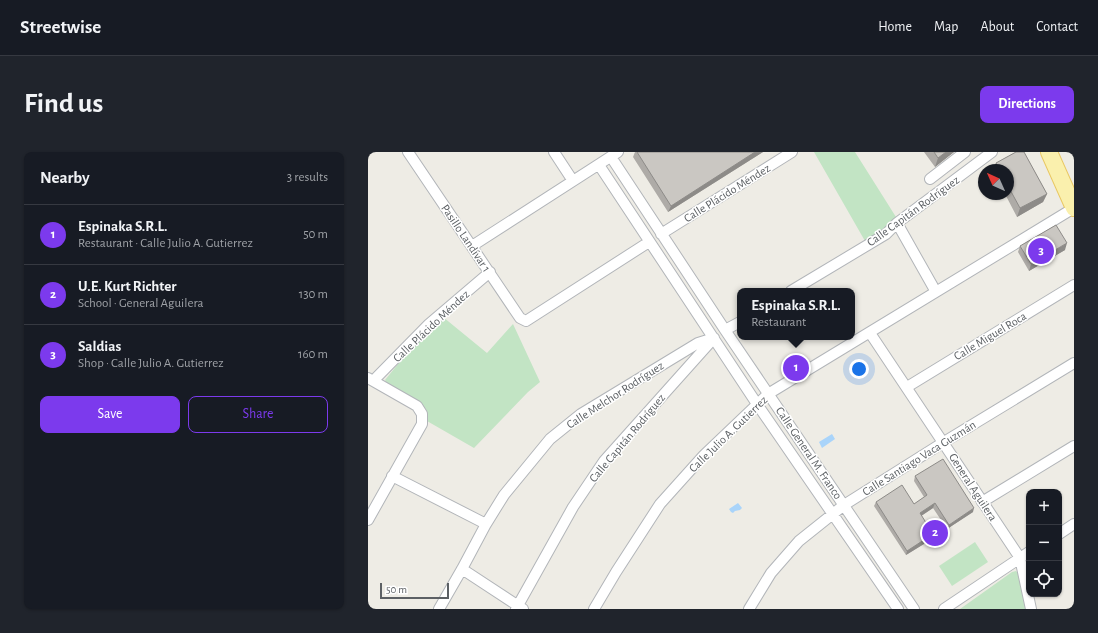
<!DOCTYPE html>
<meta charset="utf-8">
<style>
:root{--surface:#171b24;--page:#20242c;--text:#f1f3f6;--muted:#9ea1a6;--line:#363941;--accent:#7c3aed}
body{margin:0;font-family:"Alegreya Sans",sans-serif;background:var(--page);color:var(--text)}
.controls{position:absolute;right:12px;bottom:12px;display:grid;overflow:hidden;border-radius:8px;box-shadow:0 1px 3px #0004}
.controls button{width:36px;height:36px;display:grid;place-items:center;padding:0;border:0;border-bottom:1px solid var(--line);background:var(--surface);color:var(--text);font:20px sans-serif}
.compass{position:absolute;left:610px;top:12px;width:36px;height:36px;border-radius:50%;background:var(--surface);box-shadow:0 1px 3px #0004;rotate:315deg}
.scale{position:absolute;left:12px;bottom:10px;width:69px;box-sizing:border-box;padding-left:4px;border:2px solid #5c6064;border-top:0;font-size:11px;line-height:14px;white-space:nowrap;color:#5c6064;-webkit-text-stroke:3px #fff;paint-order:stroke}
.you{position:absolute;left:491px;top:217px;width:14px;height:14px;margin:-10px;border:3px solid #fff;border-radius:50%;background:#1a73e8;box-shadow:0 0 0 6px #1a73e833}
.badge{display:grid;place-items:center;width:26px;height:26px;border-radius:50%;background:var(--accent);color:#fff;font-size:13px;font-weight:700}
.pin{position:absolute;translate:-50% -50%;border:2px solid #fff;box-shadow:0 1px 4px #0006}
.popup{position:absolute;left:369px;top:136px;width:118px;height:52px;box-sizing:border-box;display:grid;place-content:center;border-radius:8px;background:var(--surface);filter:drop-shadow(0 1px 3px #0005);font-size:13px;white-space:nowrap;color:var(--muted)}
.popup b{font-size:15px;color:var(--text)}
.popup::after{content:'';position:absolute;left:50%;top:100%;margin-left:-8px;border:8px solid transparent;border-top-color:var(--surface)}
.list{margin:0;padding:0;list-style:none}
h2{display:flex;justify-content:space-between;align-items:center;height:52px;margin:0;padding:0 16px;font-size:17px}
h2 small{font-size:13px;font-weight:400;color:var(--muted)}
.list li{display:grid;grid-template-columns:26px 1fr auto;gap:12px;align-items:center;box-sizing:border-box;height:60px;padding:0 16px;border-top:1px solid var(--line)}
.list b{display:block;font-size:15px;white-space:nowrap}
.list p{margin:0;font-size:13px;white-space:nowrap;color:var(--muted)}
.list em{font-size:13px;font-style:normal;color:var(--muted)}
.actions{display:flex;gap:8px;padding:12px 16px}
.actions a{flex:1;padding:9px 0;border:1px solid var(--accent);border-radius:8px;text-align:center;font-size:14px;color:var(--accent)}
.actions .main{background:var(--accent);color:#fff}
.icon{flex:none;width:22px;height:22px;fill:none;stroke:currentColor;stroke-width:2;stroke-linecap:round;stroke-linejoin:round}
.map{position:relative;flex:none;width:706px;height:457px;overflow:hidden;border-radius:8px}
header{display:flex;align-items:center;gap:24px;box-sizing:border-box;height:56px;padding:0 20px;background:var(--surface);border-bottom:1px solid var(--line)}
header strong{font-size:19px}
nav{display:flex;gap:22px;margin-inline-start:auto;font-size:14px}
.intro{display:flex;align-items:center;justify-content:space-between;box-sizing:border-box;height:96px;padding:0 24px}
h1{margin:0;font-size:28px}
.button{padding:10px 18px;border-radius:8px;background:var(--accent);color:#fff;font-size:14px;font-weight:700}
main{display:flex;gap:24px;padding:0 24px}
aside{flex:1;background:var(--surface);border-radius:8px;box-shadow:0 1px 3px #0004}
.map>svg:first-child{display:block}
.green{fill:#c2e4c4}
.water{fill:#a9d4fa}
.lines{fill:none;stroke-linecap:round;stroke-linejoin:round}
.minor-casing{stroke:#b2b5b9;stroke-width:12}
.primary-casing{stroke:#e9c863;stroke-width:18}
.minor{stroke:#fff;stroke-width:10}
.primary{stroke:#faf0ad;stroke-width:16}
.wall{fill:#aeaba7}
.shaded-wall{fill:#8d8b88}
.building{fill:#cac7c2;stroke:#8d8b88}
.labels{text-anchor:middle;dominant-baseline:central;stroke-width:3;stroke-linejoin:round;paint-order:stroke}
.street-label{font-size:12px;fill:#5c6064;stroke:#fff}
</style>
<header>
<strong>Streetwise</strong>
<nav><a>Home</a><a>Map</a><a>About</a><a>Contact</a></nav>
</header>
<div class="intro"><h1>Find us</h1><a class="button">Directions</a></div>
<main>
<aside>
<h2>Nearby<small>3 results</small></h2>
<ul class="list">
<li><span class="badge">1</span><div><b>Espinaka S.R.L.</b><p>Restaurant · Calle Julio A. Gutierrez</p></div><em>50 m</em></li>
<li><span class="badge">2</span><div><b>U.E. Kurt Richter</b><p>School · General Aguilera</p></div><em>130 m</em></li>
<li><span class="badge">3</span><div><b>Saldias</b><p>Shop · Calle Julio A. Gutierrez</p></div><em>160 m</em></li>
</ul>
<div class="actions"><a class="main">Save</a><a>Share</a></div>
</aside>
<div class="map">
<svg width="706" height="457" viewBox="0 0 706 457">
<rect width="100%" height="100%" fill="#eeece5"/>
<path class="green" d="M446,0H487L528,65L518,76L497,89Z
M75,165L119,201L145,172L172,230L160,240L106,296L59,269C59,265 60,260 57,256C51,247 30,238 20,233L17,228L48,190Z
M607,390L620,410L584,434L571,414Z
M648,419L651,422L658,457H592L644,420Z"/>
<path class="water" d="M464,282L467,287L454,296L451,290Z
M370,351L374,356L372,358L367,359L365,361L363,360L361,357Z"/>
<g class="lines">
<g class="minor-casing">
<path id="minor" d="M40,0L152,166L158,169L281,90
M186,0L205,29
M243,5L357,178L546,457
M231,13L389,252L530,457
M562,27L597,0
M529,71L568,140
M293,82L424,0
M104,94L250,0
M423,139L518,82L529,71L624,0
M357,178L372,170
M502,181L652,406L663,457
M0,226L49,254L54,262V272L0,368
M5,229L61,172L122,120
M539,235L706,133
M24,324L118,372
M614,350L706,294
M691,382L706,372
M94,417L155,457
M71,457L94,417L118,372L136,343L182,287L213,262L330,191L346,186
M148,457L205,355L236,309L346,186
M226,457L248,420L292,352L336,303L400,242L706,56
M381,457L403,421L431,389L476,353L576,290L706,211
M576,457L661,400"/>
</g>
<g class="primary-casing">
<path id="primary" d="M681,0L706,56"/>
</g>
<use href="#minor" class="minor"/>
<use href="#primary" class="primary"/>
</g>
<path class="wall" d="M267,0H395L300,60L265,5Z
M556,0H586L567,15Z
M648,0H656L679,42L675,50L649,65L637,42H640V18H625L628,11Z
M652,94L697,98L661,119L650,100Z
M547,324L605,360L579,377L565,356L553,364L565,382L564,387L538,403L506,354L508,350L546,352L556,345L546,329Z"/>
<path class="shaded-wall" d="M387,0H395L300,60L303,54Z
M578,0H586L567,15L570,6Z
M679,42L675,50L649,65L652,56Z
M699,91L697,98L661,119L663,112Z
M567,351L565,356L550,366L552,361Z
M606,356L605,360L579,377L581,373Z
M565,382L564,387L538,403L539,399Z"/>
<path class="building" d="M269,0H387L303,54Z
M566,0H578L570,6Z
M648,0H656L679,42L652,56L640,34V18H631L628,11Z
M688,73L699,91L663,112L652,94Z
M575,307L606,356L581,373L567,351L552,361L565,382L539,399L508,350L534,333L546,352L559,343L547,324Z"/>
<g class="labels">
<g class="street-label">
<text transform="translate(359 41) rotate(-32)">Calle Plácido Méndez</text>
<text transform="translate(545 59) rotate(-36)">Calle Capitán Rodríguez</text>
<text transform="translate(98 86) rotate(56)">Pasillo Landívar 1</text>
<text transform="translate(63 174) rotate(-43)">Calle Plácido Méndez</text>
<text transform="translate(622 184) rotate(-31)">Calle Miguel Roca</text>
<text transform="translate(247 243) rotate(-33)">Calle Melchor Rodríguez</text>
<text transform="translate(360 282) rotate(-44)">Calle Julio A. Gutierrez</text>
<text transform="translate(259 286) rotate(-50)">Calle Capitán Rodríguez</text>
<text transform="translate(441 301) rotate(56)">Calle General M. Franco</text>
<text transform="translate(551 306) rotate(-32)">Calle Santiago Vaca Guzmán</text>
<text transform="translate(605 335) rotate(57)">General Aguilera</text>
</g>
</g>
</svg>
<div class="controls">
<button>+</button>
<button>−</button>
<button><svg class="icon" aria-label="locate" viewBox="0 0 24 24"><circle cx="12" cy="12" r="6"/><path d="M12 2v4M12 18v4M2 12h4M18 12h4"/></svg></button>
</div>
<svg class="compass" viewBox="-18 -18 36 36"><path d="M0-13l5 13h-10z" fill="#e53935"/><path d="M0 13l5-13h-10z" fill="#9ea1a6"/></svg>
<div class="scale">50 m</div>
<div class="you"></div>
<div class="pin badge" style="left:428px;top:216px">1</div>
<div class="popup"><b>Espinaka S.R.L.</b>Restaurant</div>
<div class="pin badge" style="left:567px;top:381px">2</div>
<div class="pin badge" style="left:673px;top:99px">3</div>
</div>
</main>
